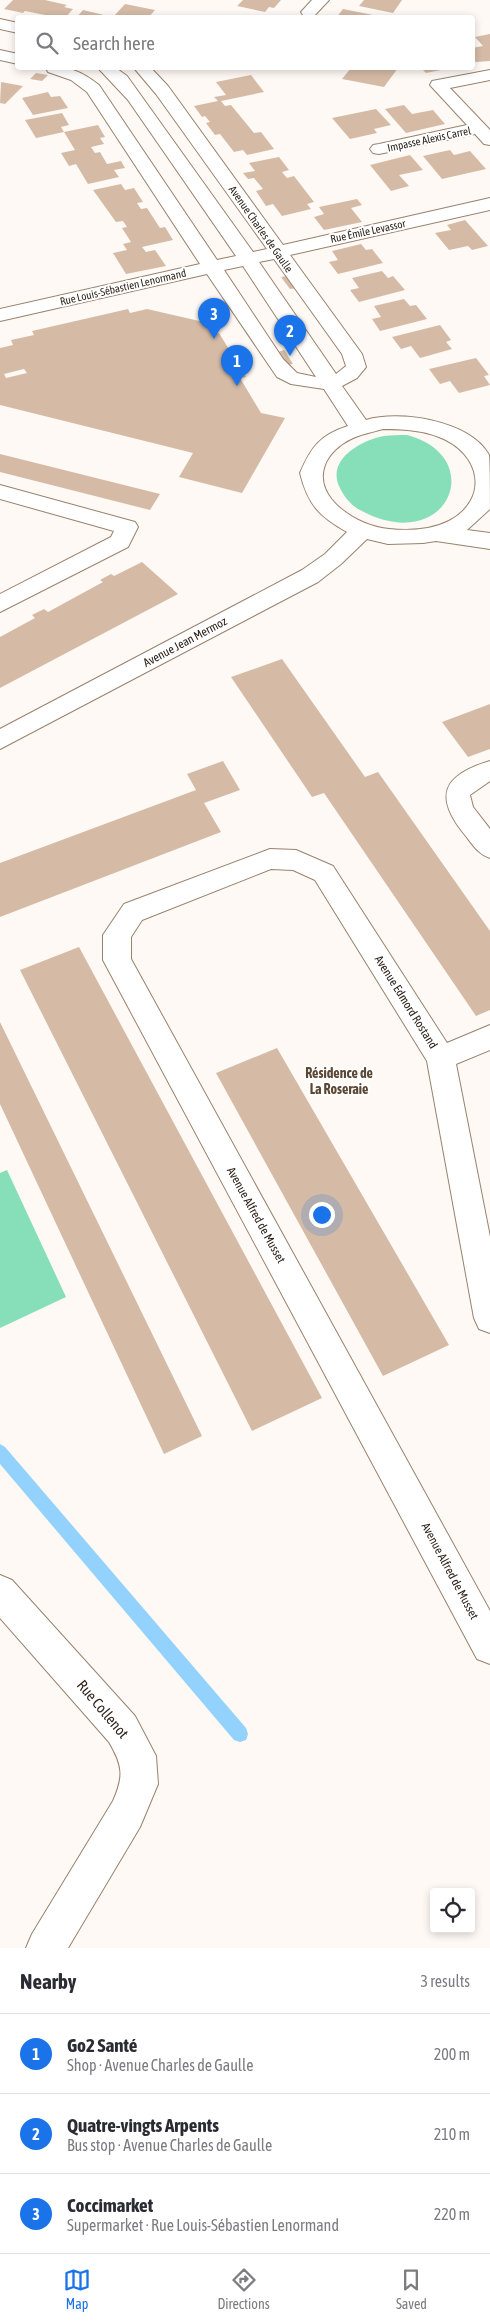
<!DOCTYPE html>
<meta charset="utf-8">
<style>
:root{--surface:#fff;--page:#f7f7f7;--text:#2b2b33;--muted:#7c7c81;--line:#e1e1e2;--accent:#1a73e8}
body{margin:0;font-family:"Asap Condensed",sans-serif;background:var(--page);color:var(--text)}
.controls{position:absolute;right:15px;bottom:15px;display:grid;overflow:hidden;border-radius:5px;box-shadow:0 2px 8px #0003}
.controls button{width:45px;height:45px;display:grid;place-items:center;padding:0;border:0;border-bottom:1px solid var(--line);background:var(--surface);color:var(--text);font:25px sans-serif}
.you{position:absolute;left:321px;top:1214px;width:18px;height:18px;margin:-12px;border:4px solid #fff;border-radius:50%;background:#1a73e8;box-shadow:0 0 0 8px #1a73e833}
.badge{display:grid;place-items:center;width:32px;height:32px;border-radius:50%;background:var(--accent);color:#fff;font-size:16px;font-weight:700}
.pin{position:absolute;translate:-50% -41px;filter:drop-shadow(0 1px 2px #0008)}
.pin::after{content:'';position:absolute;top:26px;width:18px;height:15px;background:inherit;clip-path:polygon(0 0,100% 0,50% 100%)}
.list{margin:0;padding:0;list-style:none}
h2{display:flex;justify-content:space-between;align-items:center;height:65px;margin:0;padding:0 20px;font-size:21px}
h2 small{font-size:16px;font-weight:400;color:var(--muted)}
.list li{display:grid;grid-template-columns:32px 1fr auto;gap:15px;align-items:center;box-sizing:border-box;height:80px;padding:0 20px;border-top:1px solid var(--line)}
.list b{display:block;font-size:19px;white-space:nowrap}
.list p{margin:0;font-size:16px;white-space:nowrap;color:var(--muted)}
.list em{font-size:16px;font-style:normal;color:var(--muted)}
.icon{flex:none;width:28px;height:28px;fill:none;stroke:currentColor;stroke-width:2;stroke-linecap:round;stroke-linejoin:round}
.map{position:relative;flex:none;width:490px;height:1948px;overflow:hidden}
.search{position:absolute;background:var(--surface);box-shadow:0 2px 8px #0003;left:15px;right:15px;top:15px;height:55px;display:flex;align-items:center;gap:12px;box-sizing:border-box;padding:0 18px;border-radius:5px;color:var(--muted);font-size:19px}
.sheet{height:305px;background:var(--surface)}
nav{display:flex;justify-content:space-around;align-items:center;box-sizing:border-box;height:70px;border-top:1px solid var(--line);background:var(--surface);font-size:14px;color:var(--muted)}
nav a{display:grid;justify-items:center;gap:2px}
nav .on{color:var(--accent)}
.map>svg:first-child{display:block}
.green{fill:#86dfb8}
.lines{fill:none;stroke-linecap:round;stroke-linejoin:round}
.stream{fill:#93d2fc;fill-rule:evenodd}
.building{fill:#d5bba6;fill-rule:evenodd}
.minor-casing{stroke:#99826d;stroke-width:2}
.minor{fill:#fff;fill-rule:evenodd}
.labels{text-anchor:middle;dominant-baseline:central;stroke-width:4;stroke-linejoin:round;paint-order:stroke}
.far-street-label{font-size:11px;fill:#2f251d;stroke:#fff}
.street-label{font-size:12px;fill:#2f251d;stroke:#fff}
.neighbourhood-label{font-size:14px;font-weight:bold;fill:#5c4734;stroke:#fff}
.near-street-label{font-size:15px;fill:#2f251d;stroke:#fff}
</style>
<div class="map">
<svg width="490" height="1948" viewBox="0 0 490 1948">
<rect width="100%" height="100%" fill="#fef9f4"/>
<path class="green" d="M407,435C490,457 447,559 358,509C349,503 343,495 339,486C327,459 362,440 384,436C391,435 399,435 407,435Z
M7,1170L66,1297L0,1328V1173Z"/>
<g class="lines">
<path class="stream" d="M0,1444L5,1447L246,1728L248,1734L246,1740L240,1742L234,1740L0,1464Z"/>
</g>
<path class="building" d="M13,0H45L67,5L64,7L73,9L65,18H46L43,17L45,15L25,11L23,13L4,9Z
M243,0H281L274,8L269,7L265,12L237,6Z
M364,0H402L393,13L359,6Z
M125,4L155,10L148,18L114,16Z
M343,9L378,16L336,18Z
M83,10L104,15L102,18H76Z
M490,34V61L476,62L472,59V48L483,46L475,37Z
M351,68L374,69L375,68H398L384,87L342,79Z
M421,68H451L426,73Z
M36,73L48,75L42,81L30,79Z
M251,75L264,92L221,101L225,106L231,105L254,133L261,132L274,149L247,155L243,150L234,152L220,134L215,135L206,123L210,122L205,116L202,117L194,106L218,101L214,97L226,95L216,82Z
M1,82L23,86L5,104L0,103Z
M48,92L51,97L60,96L68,108L33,115L22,98Z
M404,105L412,114L433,110L445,124L406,133L385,109Z
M376,109L391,125L374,129L377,133L350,139L332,118Z
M62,113L69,125L61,127L64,132L36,138L25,120Z
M98,125L105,137L100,138L104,144L91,147L95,153L100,152L107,164L121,161L125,168L114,170L119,177L88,184L76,164L69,166L61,153L75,150L64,132Z
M450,150L454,155L470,151L486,169L442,179L423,156Z
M410,155L423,170L399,175L409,186L391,191L370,165Z
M279,157L289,170L282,172L287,178L294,176L314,202L307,204L311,209L282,216L273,204L266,206L256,191L263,189L254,178L248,179L243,173L255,171L249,163Z
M121,184L125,190L134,188L143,202L137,203L141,209L147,208L160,228L165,227L173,240L142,247L146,252L155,250L166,266L126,274L113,253L127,250L123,244L131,242L122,228L127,227L123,221L116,222L93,190Z
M357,199L362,205L351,208L362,222L324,230L314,217L324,214L319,207Z
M465,220L488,246L472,250L468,246L449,250L435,233L451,230L447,225Z
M361,244L366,250L372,249L383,263L338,274L329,262L338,260L332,251Z
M382,271L388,278L393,276L405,290L359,302L350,290L359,288L352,278Z
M288,276L297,288L290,289L281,277Z
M404,299L410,306L416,305L427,319L380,331L372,319L381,317L374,306Z
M128,309L130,313L147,309L208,323L214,334L219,333L246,377L240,378L261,413L285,418L242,493L179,477L193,453L0,405V348L13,345L11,340L34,335L32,331ZM24,369L27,373L6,378L4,374Z
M440,325L451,340L446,342L452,349L420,358L411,346L401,349L392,337Z
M284,350L293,364L287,365L278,352Z
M476,358L489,375L484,376L490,385L459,393L450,381L440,384L429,369Z
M0,454L160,494L150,510L0,472Z
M142,562L178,594L0,688V637L35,618L32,615L44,609L48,612L103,582L100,580L111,574L114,576Z
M282,659L365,777L378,772L490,931V1010L476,1016L324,793L312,797L231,677Z
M490,704V749L468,757L442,722Z
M223,761L240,790L204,803L221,832L0,917V863L196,790L187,774Z
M79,947L322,1398L252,1431L20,970Z
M0,1022L202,1436L164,1454L0,1104Z
M277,1048L449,1345L383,1376L216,1073Z"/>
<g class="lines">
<g class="minor-casing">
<path id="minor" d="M312,0H329L315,15H303L301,12Z
M0,19L18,23V33L0,29Z
M0,50L18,54V64L0,60Z
M46,68C68,65 82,72 99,85L217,260L236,256L128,100L98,68H116L127,76L253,252L267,249L156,94L134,68H151L168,86L283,245L490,198V210L290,255L362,354L366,367L357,378L342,386L366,420C399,410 470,420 489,455C490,464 490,497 490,509L467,530L490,533V549L436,541L423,543L388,544L367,539L341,564L318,582L0,749V729L302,570L325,554L347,532C319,516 308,505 300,473C311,447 320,435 348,426L324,389L291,384L277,377L207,274L0,321V309L200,264L87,92L71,80L48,72ZM274,259L342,354L346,366L336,374L259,262ZM243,266L316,377L297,373L283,359L224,270ZM383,429C402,429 422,430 439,437C481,453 490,499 449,521C431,530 408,531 389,529C360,527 312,499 325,465C329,454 340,444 351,439C361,434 373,432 383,429Z
M490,70V80L450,88L490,130V145L484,144L475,134L379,154L373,153L370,149L373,145L379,144L467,125L430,85L432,81Z
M0,485L135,522L138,527L128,547L0,612V594L111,537L114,531L0,499Z
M490,761V781L470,795L473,807L490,829V858C478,854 473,845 465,835C433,796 443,775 490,761Z
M270,849L296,850L333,866L447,1043L490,1025V1050L456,1064L490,1237V1333L479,1329L474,1318L427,1061L315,880L293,870L271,869L142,920L131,937V959L490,1611V1664L477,1659L103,960V935L124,904Z
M0,1575L12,1580L135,1716L156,1756L158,1784L140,1827L68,1948H26L32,1934L113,1801C124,1776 123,1766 109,1742L0,1618Z"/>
</g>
<use href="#minor" class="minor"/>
</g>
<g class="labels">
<g class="far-street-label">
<text transform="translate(429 139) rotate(-12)">Impasse Alexis Carrel</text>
<text transform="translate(261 229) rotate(55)">Avenue Charles de Gaulle</text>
<text transform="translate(368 231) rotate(-12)">Rue Émile Levassor</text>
<text transform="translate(123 287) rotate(-13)">Rue Louis-Sébastien Lenormand</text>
</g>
<g class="street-label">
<text transform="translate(185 642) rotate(-28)">Avenue Jean Mermoz</text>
<text transform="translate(406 1002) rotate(58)">Avenue Edmord Rostand</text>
<text transform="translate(256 1215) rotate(61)">Avenue Alfred de Musset</text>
<text transform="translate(450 1571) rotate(62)">Avenue Alfred de Musset</text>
</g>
<g class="neighbourhood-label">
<text x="339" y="1073">Résidence de<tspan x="339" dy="16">La Roseraie</tspan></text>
</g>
<g class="near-street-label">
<text transform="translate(103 1709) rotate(50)">Rue Collenot</text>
</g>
</g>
</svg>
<div class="controls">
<button><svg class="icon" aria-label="locate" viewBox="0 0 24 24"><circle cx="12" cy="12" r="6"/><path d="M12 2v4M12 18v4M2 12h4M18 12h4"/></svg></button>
</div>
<div class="you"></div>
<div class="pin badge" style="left:237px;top:386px">1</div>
<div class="pin badge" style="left:290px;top:356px">2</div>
<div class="pin badge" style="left:214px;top:339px">3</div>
<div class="search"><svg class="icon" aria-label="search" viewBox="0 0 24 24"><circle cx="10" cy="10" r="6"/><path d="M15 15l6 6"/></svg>Search here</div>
</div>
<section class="sheet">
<h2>Nearby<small>3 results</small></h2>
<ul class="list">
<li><span class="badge">1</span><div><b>Go2 Santé</b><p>Shop · Avenue Charles de Gaulle</p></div><em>200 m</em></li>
<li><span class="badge">2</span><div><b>Quatre-vingts Arpents</b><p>Bus stop · Avenue Charles de Gaulle</p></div><em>210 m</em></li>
<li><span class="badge">3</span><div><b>Coccimarket</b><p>Supermarket · Rue Louis-Sébastien Lenormand</p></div><em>220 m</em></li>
</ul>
</section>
<nav>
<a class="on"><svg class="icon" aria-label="map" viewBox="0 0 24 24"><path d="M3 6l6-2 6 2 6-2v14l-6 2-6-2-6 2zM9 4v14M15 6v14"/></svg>Map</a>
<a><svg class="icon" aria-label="directions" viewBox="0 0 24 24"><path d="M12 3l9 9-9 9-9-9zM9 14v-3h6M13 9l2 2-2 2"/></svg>Directions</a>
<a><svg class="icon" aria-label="saved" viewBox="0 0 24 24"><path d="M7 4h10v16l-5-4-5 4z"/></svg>Saved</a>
</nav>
